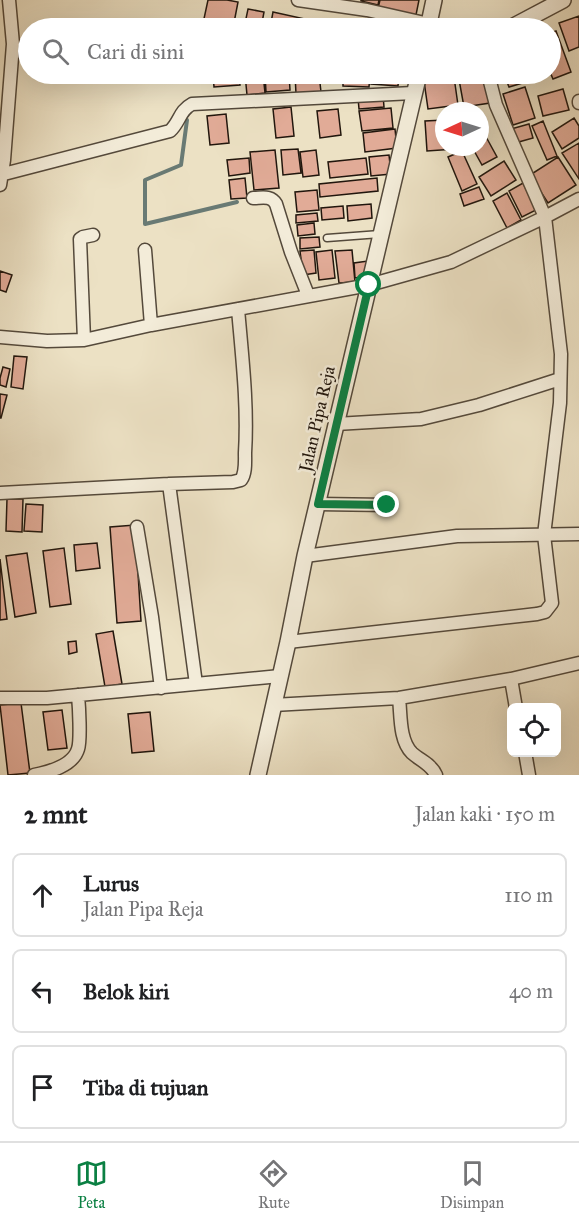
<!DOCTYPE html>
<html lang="id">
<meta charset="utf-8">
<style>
:root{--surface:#fff;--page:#f2f2f2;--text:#202124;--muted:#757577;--line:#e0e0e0;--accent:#0b8043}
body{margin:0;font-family:"IM FELL Great Primer",serif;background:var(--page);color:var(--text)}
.controls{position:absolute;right:18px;bottom:18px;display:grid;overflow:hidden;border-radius:9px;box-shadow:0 6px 24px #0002}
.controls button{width:54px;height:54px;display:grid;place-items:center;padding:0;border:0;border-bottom:2px solid var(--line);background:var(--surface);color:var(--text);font:30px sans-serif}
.compass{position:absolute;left:435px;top:102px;width:54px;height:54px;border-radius:50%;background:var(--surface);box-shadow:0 6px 24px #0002;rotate:266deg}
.stop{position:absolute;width:18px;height:18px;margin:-14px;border:4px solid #0b8043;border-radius:50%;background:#fff}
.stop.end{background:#0b8043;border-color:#fff;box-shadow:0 2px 6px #0008}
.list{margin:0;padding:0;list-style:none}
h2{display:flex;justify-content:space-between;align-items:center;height:78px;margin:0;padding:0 24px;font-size:26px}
h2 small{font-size:20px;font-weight:400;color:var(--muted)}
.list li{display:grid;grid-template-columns:39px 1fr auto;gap:18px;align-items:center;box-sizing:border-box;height:84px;margin:0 12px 12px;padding:0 12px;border:2px solid var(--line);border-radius:9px}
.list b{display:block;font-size:22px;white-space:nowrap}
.list p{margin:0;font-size:20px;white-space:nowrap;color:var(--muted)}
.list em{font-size:20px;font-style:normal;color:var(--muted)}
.icon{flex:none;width:33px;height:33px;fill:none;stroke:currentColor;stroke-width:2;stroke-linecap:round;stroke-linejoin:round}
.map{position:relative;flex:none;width:579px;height:775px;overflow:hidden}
.search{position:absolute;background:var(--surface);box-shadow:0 6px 24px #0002;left:18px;right:18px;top:18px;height:66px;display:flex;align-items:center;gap:15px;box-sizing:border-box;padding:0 21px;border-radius:33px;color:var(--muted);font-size:22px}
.sheet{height:366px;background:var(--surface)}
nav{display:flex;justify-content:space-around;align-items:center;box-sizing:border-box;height:84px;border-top:2px solid var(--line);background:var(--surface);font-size:16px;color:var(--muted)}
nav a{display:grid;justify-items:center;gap:3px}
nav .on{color:var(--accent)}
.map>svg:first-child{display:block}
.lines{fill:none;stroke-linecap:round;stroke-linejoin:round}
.stream{stroke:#697a74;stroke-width:4}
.building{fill:#e1ab97;stroke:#21160d;stroke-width:1.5}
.service-casing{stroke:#54493b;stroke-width:9}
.minor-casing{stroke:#54493b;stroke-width:15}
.tertiary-casing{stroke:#54493b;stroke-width:18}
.service{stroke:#f3ecd9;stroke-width:6}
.minor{stroke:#f3ecd9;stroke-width:12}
.tertiary{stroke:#f3ecd9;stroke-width:15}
.route{stroke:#0b8043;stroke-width:8}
.labels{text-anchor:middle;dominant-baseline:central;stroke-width:5;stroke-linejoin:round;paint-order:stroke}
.street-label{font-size:18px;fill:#21160d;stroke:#f3ecd9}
</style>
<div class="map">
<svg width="579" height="775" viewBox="0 0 579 775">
<rect width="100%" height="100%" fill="#ece1c4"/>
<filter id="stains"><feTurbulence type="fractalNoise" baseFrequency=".00333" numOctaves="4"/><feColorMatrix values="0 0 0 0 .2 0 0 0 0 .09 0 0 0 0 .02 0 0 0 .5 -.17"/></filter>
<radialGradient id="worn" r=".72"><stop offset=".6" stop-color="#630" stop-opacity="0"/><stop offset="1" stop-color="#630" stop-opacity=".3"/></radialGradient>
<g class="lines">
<path class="stream" d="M187,120L181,165L145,180V224L237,202"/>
</g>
<path class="building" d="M208,0H227L238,2L233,28H202Z
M361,0H379L378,5L361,1Z
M380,0H419L416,15L378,8Z
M248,9L264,12L261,28H244Z
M273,12L305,19L303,28H270Z
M579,16V47L569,51L559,23Z
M306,21L320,24L319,28H305Z
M388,23L415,28H387Z
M556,31L571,72L553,79L550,72V33Z
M213,74H239L240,85L214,87Z
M245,74H263L265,93L247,95Z
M265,74H289L290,90L266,92Z
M295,74H319L321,92L296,94Z
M343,74H370L369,87L343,86Z
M371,74H399L398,86L371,84Z
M458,74H485L490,103L464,107Z
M504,74H523L526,82L509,87Z
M454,77L458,105L428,109L424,81Z
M525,87L535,118L513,125L503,94Z
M563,89L569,110L543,116L538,96Z
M383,95L384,107L359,109L358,98Z
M291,107L294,136L276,138L273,109Z
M391,108L393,128L362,131L359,111Z
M338,109L341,135L320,138L317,111Z
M226,114L229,143L210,145L207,116Z
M574,118L579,126V138L562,149L552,132Z
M444,120V147H455V149L427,151L425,121Z
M543,121L557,156L547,160L532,126Z
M529,124L533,138L515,143L511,129Z
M395,129L397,148L365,152L363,133Z
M485,135L497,157L482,165L472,147H480V138Z
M579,143V179L562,153Z
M298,149L301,173L283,175L281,150Z
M275,150L279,188L254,190L250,152Z
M316,150L319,175L303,177L300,152Z
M462,151L477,184L462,191L448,157Z
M389,155L391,174L371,176L369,157Z
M558,157L576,185L548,203L530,175Z
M249,158L250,173L229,176L227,160Z
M366,158L368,174L330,178L328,162Z
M504,161L516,180L491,196L479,177Z
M245,178L247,198L231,199L229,180Z
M377,178L378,191L320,197L319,184Z
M523,183L536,210L522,217L509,191Z
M479,187L484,199L464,206L460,194Z
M317,190L319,210L297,212L295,192Z
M507,193L521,220L507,228L493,201Z
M371,204L372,218L348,221L347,206Z
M343,206L344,218L322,220L321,208Z
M317,213L318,221L296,223V215Z
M314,223L315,234L298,236L297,225Z
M319,237L320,247L300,249V238Z
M314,250L316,273L303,275L300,251Z
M332,250L335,278L319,280L316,252Z
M352,250L355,282L339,283L335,251Z
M368,261L370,276L355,278L354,263Z
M0,271L12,275L6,292L0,290Z
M14,356L27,357L23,389L11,387Z
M3,367L10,369L6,387L0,385V378Z
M0,394L7,395L1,418H0Z
M7,499H23L22,532L6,531Z
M26,504L43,505L42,532L24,531Z
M135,525L141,621L117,623L110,527Z
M97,543L100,568L76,571L74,545Z
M64,548L71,604L50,607L43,551Z
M27,553L36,613L15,617L6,556Z
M0,559L7,619L0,620Z
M113,631L122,684L105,687L96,634Z
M76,641L77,652L69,654L68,642Z
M21,703L30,773L8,775L0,705Z
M62,710L67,748L48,750L43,712Z
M150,712L154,751L132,753L128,714Z"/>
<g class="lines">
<g class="service-casing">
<path id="service" d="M327,238L380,234"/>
</g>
<g class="minor-casing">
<path id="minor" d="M298,0L367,10L429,24
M579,101V103
M0,175L170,131C180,122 179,111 192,104L413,93
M0,185L4,160L13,44L9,0
M253,198C262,198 271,195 276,204L291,252L308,295
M145,250L151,325
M0,337L47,341L84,340L151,325L369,285L451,262L545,217L579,199
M84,340L80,239L83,237L93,235
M336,424L421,419L479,405L560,379
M169,484L196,684
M0,493L169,484L233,482L241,480C246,473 245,462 245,453C248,405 242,356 238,309
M318,504L387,505
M137,527L152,617L161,688
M305,556L457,536L579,534
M288,642L537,614L545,612L552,603L544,535L560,403L561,354L545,217L496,105L488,74
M511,679L516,708
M0,698H47L280,676
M399,698C401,715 399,740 412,753C421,761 431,764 436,775
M273,705L399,698L511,679L579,663
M525,752L529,775
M34,775C49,772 73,766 78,749C81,740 79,706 78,695"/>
</g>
<g class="tertiary-casing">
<path id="tertiary" d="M428,28L434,0
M510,28L563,0
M258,775L288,642L305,556L419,74"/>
</g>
<use href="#service" class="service"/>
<use href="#minor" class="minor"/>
<use href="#tertiary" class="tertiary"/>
</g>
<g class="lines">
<path class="route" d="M369,285L318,504L387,505"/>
</g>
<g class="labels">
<g class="street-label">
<text transform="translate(317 419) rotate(-77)">Jalan Pipa Reja</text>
</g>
</g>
<rect width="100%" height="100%" filter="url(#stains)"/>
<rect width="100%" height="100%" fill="url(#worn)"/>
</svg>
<div class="controls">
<button><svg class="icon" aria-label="locate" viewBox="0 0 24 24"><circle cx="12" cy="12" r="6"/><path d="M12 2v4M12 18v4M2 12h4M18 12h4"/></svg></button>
</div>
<svg class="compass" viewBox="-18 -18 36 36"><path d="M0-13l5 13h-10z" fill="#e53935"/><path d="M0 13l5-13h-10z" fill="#757577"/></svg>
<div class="stop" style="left:369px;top:285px"></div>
<div class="stop end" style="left:387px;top:505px"></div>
<div class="search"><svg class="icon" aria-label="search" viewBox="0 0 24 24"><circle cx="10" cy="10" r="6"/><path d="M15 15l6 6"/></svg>Cari di sini</div>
</div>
<section class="sheet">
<h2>2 mnt<small>Jalan kaki · 150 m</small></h2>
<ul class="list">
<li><svg class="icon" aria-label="ahead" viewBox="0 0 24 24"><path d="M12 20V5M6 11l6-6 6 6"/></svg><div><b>Lurus</b><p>Jalan Pipa Reja</p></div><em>110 m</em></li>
<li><svg class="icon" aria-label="left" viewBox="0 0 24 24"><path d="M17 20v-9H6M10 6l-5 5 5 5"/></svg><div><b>Belok kiri</b></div><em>40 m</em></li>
<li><svg class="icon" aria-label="arrive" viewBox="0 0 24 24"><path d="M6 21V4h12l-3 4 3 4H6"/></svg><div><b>Tiba di tujuan</b></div></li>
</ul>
</section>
<nav>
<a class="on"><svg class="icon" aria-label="map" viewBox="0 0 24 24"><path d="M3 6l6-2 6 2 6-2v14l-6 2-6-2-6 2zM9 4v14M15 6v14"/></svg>Peta</a>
<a><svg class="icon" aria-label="directions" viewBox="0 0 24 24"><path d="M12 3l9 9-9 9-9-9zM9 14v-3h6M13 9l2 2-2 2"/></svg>Rute</a>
<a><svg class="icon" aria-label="saved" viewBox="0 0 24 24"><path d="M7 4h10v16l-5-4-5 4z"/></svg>Disimpan</a>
</nav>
